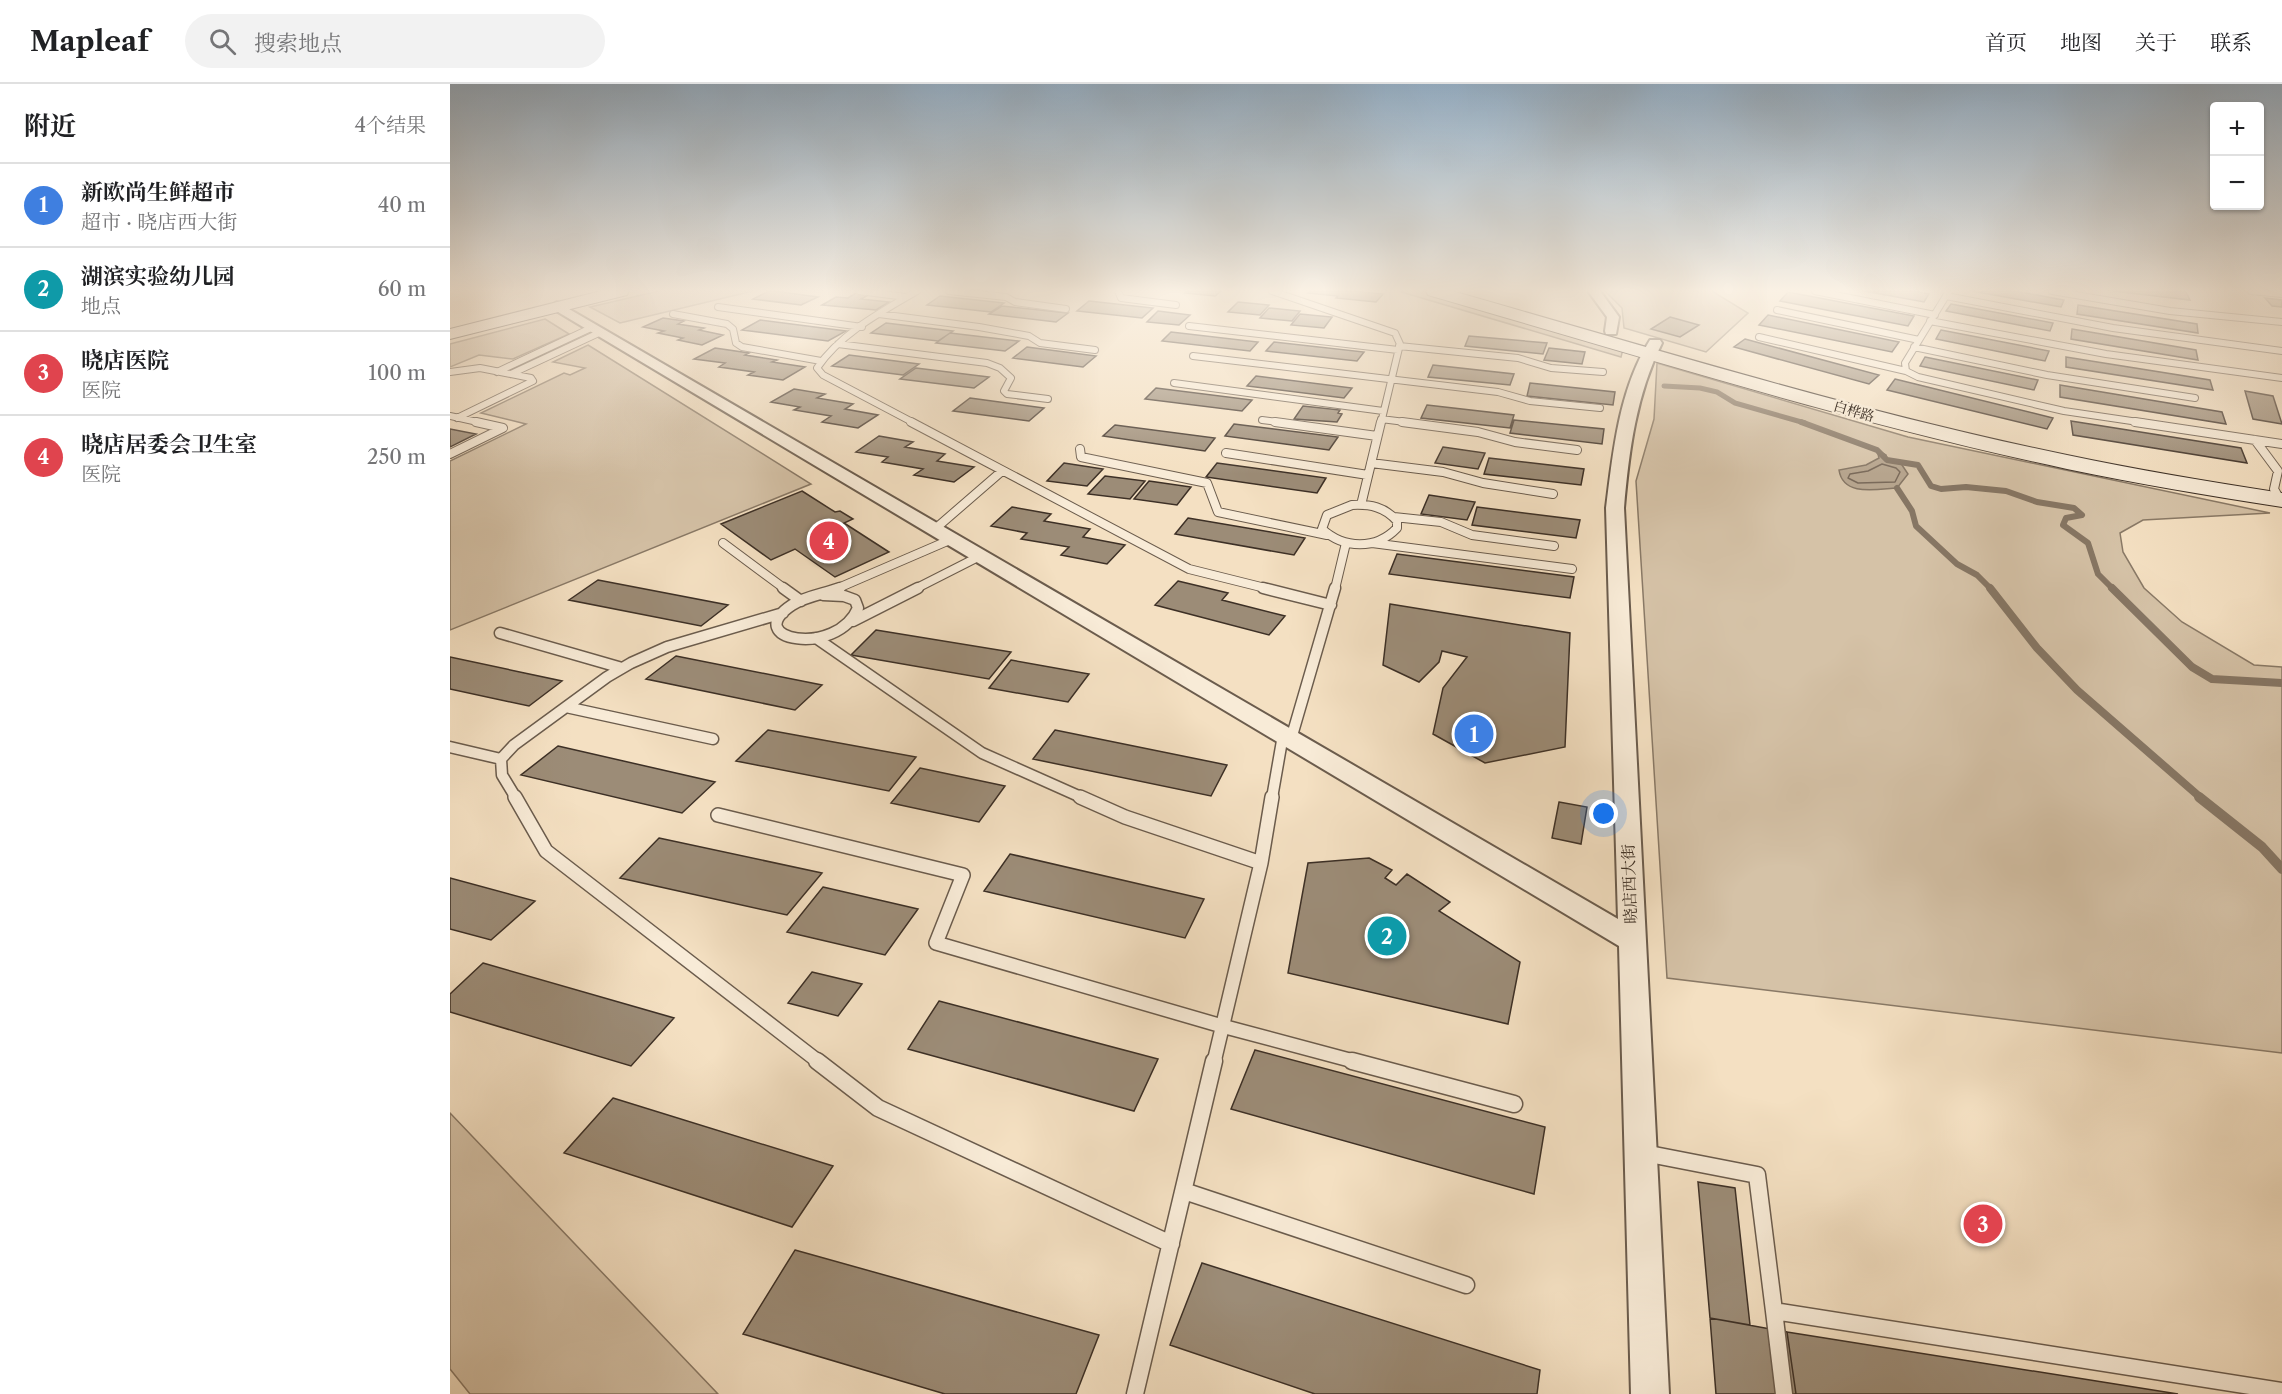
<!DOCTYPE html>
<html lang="zh">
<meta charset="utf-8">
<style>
:root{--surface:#fff;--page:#f2f2f2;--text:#202124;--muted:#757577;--line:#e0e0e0;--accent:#111827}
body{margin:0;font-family:"Libre Caslon Text","Noto Serif SC",serif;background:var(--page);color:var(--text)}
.controls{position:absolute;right:18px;top:18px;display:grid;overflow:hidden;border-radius:6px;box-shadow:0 2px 4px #0004}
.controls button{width:54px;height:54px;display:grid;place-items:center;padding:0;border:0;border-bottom:2px solid var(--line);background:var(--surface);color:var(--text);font:30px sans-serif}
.you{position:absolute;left:1154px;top:730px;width:21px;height:21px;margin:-15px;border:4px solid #fff;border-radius:50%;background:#1a73e8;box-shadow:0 0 0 9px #1a73e833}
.badge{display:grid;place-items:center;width:39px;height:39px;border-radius:50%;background:var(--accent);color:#fff;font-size:20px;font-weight:700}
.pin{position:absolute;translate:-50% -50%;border:3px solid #fff;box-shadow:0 2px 6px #0006}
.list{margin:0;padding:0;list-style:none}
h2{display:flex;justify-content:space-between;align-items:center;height:78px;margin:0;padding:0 24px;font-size:26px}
h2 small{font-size:20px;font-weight:400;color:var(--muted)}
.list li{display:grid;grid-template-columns:39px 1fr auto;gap:18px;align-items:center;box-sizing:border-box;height:84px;padding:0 24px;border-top:2px solid var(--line)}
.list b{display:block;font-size:22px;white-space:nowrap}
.list p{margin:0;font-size:20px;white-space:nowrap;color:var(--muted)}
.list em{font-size:20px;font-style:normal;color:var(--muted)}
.icon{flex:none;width:33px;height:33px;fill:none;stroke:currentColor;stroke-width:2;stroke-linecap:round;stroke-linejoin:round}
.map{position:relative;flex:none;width:1832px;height:1310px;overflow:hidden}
header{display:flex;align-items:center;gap:36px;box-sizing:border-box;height:84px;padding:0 30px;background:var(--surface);border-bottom:2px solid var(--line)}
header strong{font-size:28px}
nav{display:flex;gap:33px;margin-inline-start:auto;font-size:21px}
.search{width:420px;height:54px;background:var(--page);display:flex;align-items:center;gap:15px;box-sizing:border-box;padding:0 21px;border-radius:33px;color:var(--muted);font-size:22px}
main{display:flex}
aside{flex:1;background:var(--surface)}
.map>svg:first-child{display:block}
.green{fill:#d5c2a7;stroke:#897966;stroke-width:1.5}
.water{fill:#b6a48d;stroke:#867664;stroke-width:1.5}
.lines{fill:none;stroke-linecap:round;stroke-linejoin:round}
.shore{stroke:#7a6a5a;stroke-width:1.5}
.stream-far3{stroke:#867664;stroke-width:5}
.stream-far2{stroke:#867664;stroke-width:6}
.stream-far1{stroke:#867664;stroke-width:8}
.stream{stroke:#867664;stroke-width:10}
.building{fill:#9c8c77;stroke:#3d3026;stroke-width:1.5}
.lane-far4-casing{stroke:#6b5c4d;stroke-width:8}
.lane-far3-casing{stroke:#6b5c4d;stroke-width:10}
.lane-far2-casing{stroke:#6b5c4d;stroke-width:13}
.lane-far1-casing{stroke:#6b5c4d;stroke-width:16}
.lane-casing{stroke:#6b5c4d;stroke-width:19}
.street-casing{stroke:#6b5c4d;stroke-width:4}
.secondary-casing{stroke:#3d3026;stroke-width:2}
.lane-far4{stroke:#f8ebd7;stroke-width:6}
.lane-far3{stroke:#f8ebd7;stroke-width:8}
.lane-far2{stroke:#f8ebd7;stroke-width:10}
.lane-far1{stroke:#f8ebd7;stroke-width:13}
.lane{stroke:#f8ebd7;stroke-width:16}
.street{fill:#f8ebd7;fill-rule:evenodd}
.secondary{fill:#f8ebd7;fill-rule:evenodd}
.labels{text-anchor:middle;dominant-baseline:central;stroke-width:5;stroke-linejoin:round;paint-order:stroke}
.far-street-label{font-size:14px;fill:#3d3026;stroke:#f8ebd7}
.street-label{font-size:16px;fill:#3d3026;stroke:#f8ebd7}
</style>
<header>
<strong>Mapleaf</strong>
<div class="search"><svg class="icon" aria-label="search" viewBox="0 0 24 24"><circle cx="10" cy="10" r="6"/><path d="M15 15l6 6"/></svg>搜索地点</div>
<nav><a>首页</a><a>地图</a><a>关于</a><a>联系</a></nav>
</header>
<main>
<aside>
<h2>附近<small>4个结果</small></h2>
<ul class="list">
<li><span class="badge" style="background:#3f7fe0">1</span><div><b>新欧尚生鲜超市</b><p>超市 · 晓店西大街</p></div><em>40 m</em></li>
<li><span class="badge" style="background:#0f9aa8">2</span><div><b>湖滨实验幼儿园</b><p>地点</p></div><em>60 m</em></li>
<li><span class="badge" style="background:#e0444e">3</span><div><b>晓店医院</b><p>医院</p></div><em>100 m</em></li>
<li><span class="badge" style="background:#e0444e">4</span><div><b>晓店居委会卫生室</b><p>医院</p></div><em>250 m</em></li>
</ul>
</aside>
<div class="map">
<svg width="1832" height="1310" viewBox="0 0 1832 1310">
<rect width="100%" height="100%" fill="#f4e0c2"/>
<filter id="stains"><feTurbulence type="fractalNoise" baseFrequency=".00333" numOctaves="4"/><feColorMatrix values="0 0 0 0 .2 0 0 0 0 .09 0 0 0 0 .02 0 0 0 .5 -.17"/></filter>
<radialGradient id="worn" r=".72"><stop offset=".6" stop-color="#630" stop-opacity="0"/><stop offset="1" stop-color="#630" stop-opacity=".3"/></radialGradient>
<path class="green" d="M209,207H303L170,239L140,223Z
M948,207H973L1173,265L1171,273Z
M1155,207H1262L1298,229L1256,268L1174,244L1172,224Z
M95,235L119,250L63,275L29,271L0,283V260Z
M138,261L361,400L0,546V377L76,340L31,329L114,289L120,291L135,284L103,278Z
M1207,279L1458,353L1820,429L1693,436L1670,449L1673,468L1694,504L1732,538L1804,581L1832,583V969L1217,894L1186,397L1204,335Z
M0,1029L268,1310H20L0,1285Z"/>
<path class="water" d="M1427,366L1436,371L1437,376L1450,378L1458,390L1447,404C1427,405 1393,413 1389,386L1416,381L1429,374Z"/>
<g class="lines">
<path class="shore" d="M1432,380L1446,384L1450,388L1445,398L1408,399L1398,394L1400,390L1418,387Z"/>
<path class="stream-far3" d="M1214,302L1250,304L1267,308L1285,319L1355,339"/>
<path class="stream-far2" d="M1351,338L1427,366L1437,376L1468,381L1481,402L1491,405L1516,403L1556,407L1587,418L1624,424L1632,431L1616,434L1613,441L1638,459L1648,490L1663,505
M1447,404L1462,427L1466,442L1507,480L1527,491L1541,505"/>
<path class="stream-far1" d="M1540,504L1587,564L1627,606L1751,714
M1662,504L1742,583L1762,595L1832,599"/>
<path class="stream" d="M1749,713L1812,763L1832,785"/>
</g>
<path class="building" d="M319,207H324L368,213L351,221L303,215Z
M737,207H771L765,212L735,209Z
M860,207H904L933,210L926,218L886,214L888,212L858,209Z
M1414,207H1465L1479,210L1474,218Z
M1522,207H1565L1614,216L1611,223Z
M1663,207L1736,208L1740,216Z
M1338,208L1464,232L1458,242L1330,217Z
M406,209L420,210L411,215L439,218L426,226L372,221L386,213L398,214Z
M490,212L554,219L541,228L477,221Z
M1815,214L1832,216V223L1822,222Z
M639,217L703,224L692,234L627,227Z
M788,218L819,221L810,231L778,228Z
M1501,220L1603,239L1600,247L1496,227Z
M1628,221L1747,240L1748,249L1627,230Z
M552,222L618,229L606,238L539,230Z
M819,224L850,227L842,237L810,234Z
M708,227L740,231L729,241L697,238Z
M850,230L882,233L874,244L841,241Z
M1318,231L1449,258L1442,268L1309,241Z
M1220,233L1249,241L1230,253L1201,245Z
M213,234L234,237L228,240L254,244L249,246L273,251L252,261L228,256L233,254L208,249L214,247L193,243Z
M310,236L396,247L378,257L292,246Z
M436,239L503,247L488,257L421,249Z
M1622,245L1746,266L1748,276L1621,255Z
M1491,246L1599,267L1595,277L1486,255Z
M721,248L808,258L800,267L712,257Z
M500,249L569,257L555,267L486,259Z
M1019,252L1097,259L1093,270L1015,262Z
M1295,255L1429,291L1419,300L1284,263Z
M824,258L914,268L907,277L816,267Z
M577,263L646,272L633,283L563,274Z
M265,264L299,269L295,271L327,276L322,278L355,283L333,296L298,291L304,288L269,283L275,279L244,275Z
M1099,264L1135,268L1132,280L1094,276Z
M399,271L469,280L453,291L382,282Z
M1475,273L1588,296L1584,306L1470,282Z
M1616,273L1760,296L1763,306L1616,283Z
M983,281L1064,290L1060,301L978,293Z
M466,284L539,293L524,304L450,295Z
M806,292L902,304L894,314L797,302Z
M1445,295L1603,334L1597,345L1437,306Z
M1080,299L1165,308L1163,321L1077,312Z
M1610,301L1772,328L1776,340L1610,313Z
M706,304L802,316L792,327L695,315Z
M344,305L375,310L367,314L403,320L395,325L428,331L408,344L372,338L381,332L344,326L350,323L321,318Z
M1795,307L1823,312L1832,340L1803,335Z
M520,314L594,324L579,337L503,327Z
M977,321L1064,331L1060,344L971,334Z
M853,322L890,326L888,329L892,330L887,338L844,335Z
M1064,336L1154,345L1152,360L1060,349Z
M1621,337L1791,364L1797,379L1623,351Z
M784,340L888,353L879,366L775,352Z
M665,341L765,354L755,367L653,352Z
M0,345L26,350L0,363Z
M429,352L463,358L455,363L495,370L487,377L524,383L504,398L464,391L473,385L432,378L438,373L406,368Z
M993,363L1035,369L1028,385L985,379Z
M1039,374L1134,385L1131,401L1034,390Z
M614,379L653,385L637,402L597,397Z
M767,379L876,394L867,409L756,393Z
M655,392L695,397L680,415L638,410Z
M699,397L741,403L727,421L684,415Z
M352,407L385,428L390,427L403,435L394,439L439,468L385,493L345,465L321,476L271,440Z
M979,411L1025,418L1017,436L971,430Z
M562,423L601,430L594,437L640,445L633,453L675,461L657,480L611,471L619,463L571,455L577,449L541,442Z
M1027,423L1130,436L1126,454L1022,441Z
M738,434L855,454L844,471L725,450Z
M947,470L1124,493L1120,514L939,490Z
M148,496L278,521L251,542L119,516Z
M728,497L778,509L772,516L835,532L819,551L705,521Z
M940,520L1120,549L1115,663L1035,679L983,650L993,604L1017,573L992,567L989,578L969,598L933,581Z
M426,546L561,568L539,595L401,571Z
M226,572L372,601L345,626L196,595Z
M0,573L112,597L79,622L0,605Z
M561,576L639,590L618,618L539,604Z
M318,646L466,673L439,707L286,677Z
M605,646L777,681L761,712L583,675Z
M108,662L265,698L232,729L71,691Z
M470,684L555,702L529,738L441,719Z
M1109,718L1137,723L1131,760L1102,754Z
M209,754L372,789L337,831L170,794Z
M560,770L754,815L735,854L534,807Z
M919,774L942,786L935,794L946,801L957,790L1000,818L989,827L1070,878L1058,940L838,889L858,779Z
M0,794L85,817L41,856L0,845Z
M373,803L468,825L435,871L337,848Z
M33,879L224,934L181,982L0,928V910Z
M362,888L412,900L388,932L338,919Z
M489,917L708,975L684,1027L458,965Z
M805,966L1095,1043L1084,1110L781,1025Z
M163,1014L383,1082L342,1143L114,1069Z
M1248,1098L1285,1104L1300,1241L1260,1234Z
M345,1166L649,1251L626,1310H495L293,1250Z
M752,1179L1090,1286L1087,1310H865L720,1261Z
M1260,1234L1337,1248L1346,1310H1266Z
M1337,1248L1728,1310H1346Z"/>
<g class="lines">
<g class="lane-far4-casing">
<path id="lane-far4" d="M409,207L456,213
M499,207L556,213L565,218L616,225
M668,207L671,214L726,221
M822,207L945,249L950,260L931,339
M1365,207L1485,231
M1499,207L1455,279L1456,287L1468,293L1614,327L1695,339
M1602,207L1720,227L1832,238
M1801,207L1832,210
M1496,212L1663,244L1832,267
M268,223L412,243
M1327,226L1469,256
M223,230L277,240L283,245L286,259L292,263L371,277
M429,230L529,243L579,252L590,259L645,266
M1480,237L1656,270L1832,294
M739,242L948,266
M1309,253L1456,287
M388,260L537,279L550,284L561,294L554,307L557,310L598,315
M949,262L1068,274L1101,284L1153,288
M1464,263L1597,291L1745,314
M743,272L1048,308L1080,317L1150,324
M0,288L30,284L81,294L83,297L7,334
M47,288L143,243
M61,290L151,248
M724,299L933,327
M0,332L32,339
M931,335L963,339
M812,336L836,339
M464,339L373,291L367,284C391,249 431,228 467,207"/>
</g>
<g class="lane-far3-casing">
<path id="lane-far3" d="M461,338L739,485L819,505
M825,338L927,352
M952,338L1028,348L1065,358L1127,366
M1685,338L1832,360
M1805,356L1828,387L1824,405L1830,416
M630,365L631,373L757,399L768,428L877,451
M776,369L918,391
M0,370L53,344L26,338
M921,379L993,388L1033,399L1103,410
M902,421C920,420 935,423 947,437V444C926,466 894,465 872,445L877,431Z
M911,421L931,338
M944,433L991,438L1022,451L1104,462
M485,445L552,387
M273,459L335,505
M922,459L1122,485
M386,505L502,455
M465,505L530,472
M885,505L896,459"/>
</g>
<g class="lane-far2-casing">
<path id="lane-far2" d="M333,504L351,517
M813,504L881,521
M373,511L394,512L405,516L408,524C387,574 289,556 342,521C356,512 374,510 390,504
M403,537L468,504
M50,549L172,584
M366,554L532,669L633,714
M116,623L263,655
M841,655L885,504
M0,663L51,675
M66,714L52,691L51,675L64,661L157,593L181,579L217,563L333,529
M822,714L833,651"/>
</g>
<g class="lane-far1-casing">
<path id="lane-far1" d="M65,713L96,767L369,978
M630,713L675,733L811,779
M268,731L513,791L486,859L772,942L907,978
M764,978L811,779L822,713"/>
</g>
<g class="lane-casing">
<path id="lane" d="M367,977L428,1024L721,1160
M902,977L1064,1020
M1194,1069L1307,1091L1324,1227L1832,1307
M734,1107L1016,1201
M1324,1227L1334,1310
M685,1310L764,977"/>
</g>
<g class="street-casing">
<path id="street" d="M1138,207H1150L1169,233L1166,250H1156L1155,247L1157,233Z
M107,218L1168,835L1156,424C1163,368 1169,305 1200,256H1210L1212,259C1186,311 1179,367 1174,424L1219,1310H1181L1169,862L103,225L101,222Z"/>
</g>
<g class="secondary-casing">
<path id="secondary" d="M151,207H179L177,211L0,255V245Z
M976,207H1002C1206,265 1409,328 1617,371C1688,386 1760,398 1832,409V423C1760,412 1689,400 1617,385C1401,339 1190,272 978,211Z"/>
</g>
<use href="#lane-far4" class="lane-far4"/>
<use href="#lane-far3" class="lane-far3"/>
<use href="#lane-far2" class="lane-far2"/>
<use href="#lane-far1" class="lane-far1"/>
<use href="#lane" class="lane"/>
<use href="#street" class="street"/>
<use href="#secondary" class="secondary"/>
</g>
<linearGradient id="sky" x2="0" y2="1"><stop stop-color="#94aec4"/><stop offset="0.53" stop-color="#faf1e4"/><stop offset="1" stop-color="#faf1e4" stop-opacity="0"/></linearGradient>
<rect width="1832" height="390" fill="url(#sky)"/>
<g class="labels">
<g class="far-street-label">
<text transform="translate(1404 327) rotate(16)">白桦路</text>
</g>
<g class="street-label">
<text transform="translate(1179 800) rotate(-92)">晓店西大街</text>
</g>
</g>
<rect width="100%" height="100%" filter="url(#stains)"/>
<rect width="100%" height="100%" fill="url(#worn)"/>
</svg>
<div class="controls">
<button>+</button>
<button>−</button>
</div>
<div class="you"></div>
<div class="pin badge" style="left:1024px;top:650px;background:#3f7fe0">1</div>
<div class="pin badge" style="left:937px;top:852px;background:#0f9aa8">2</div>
<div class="pin badge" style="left:1533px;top:1140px;background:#e0444e">3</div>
<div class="pin badge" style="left:379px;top:457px;background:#e0444e">4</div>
</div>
</main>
